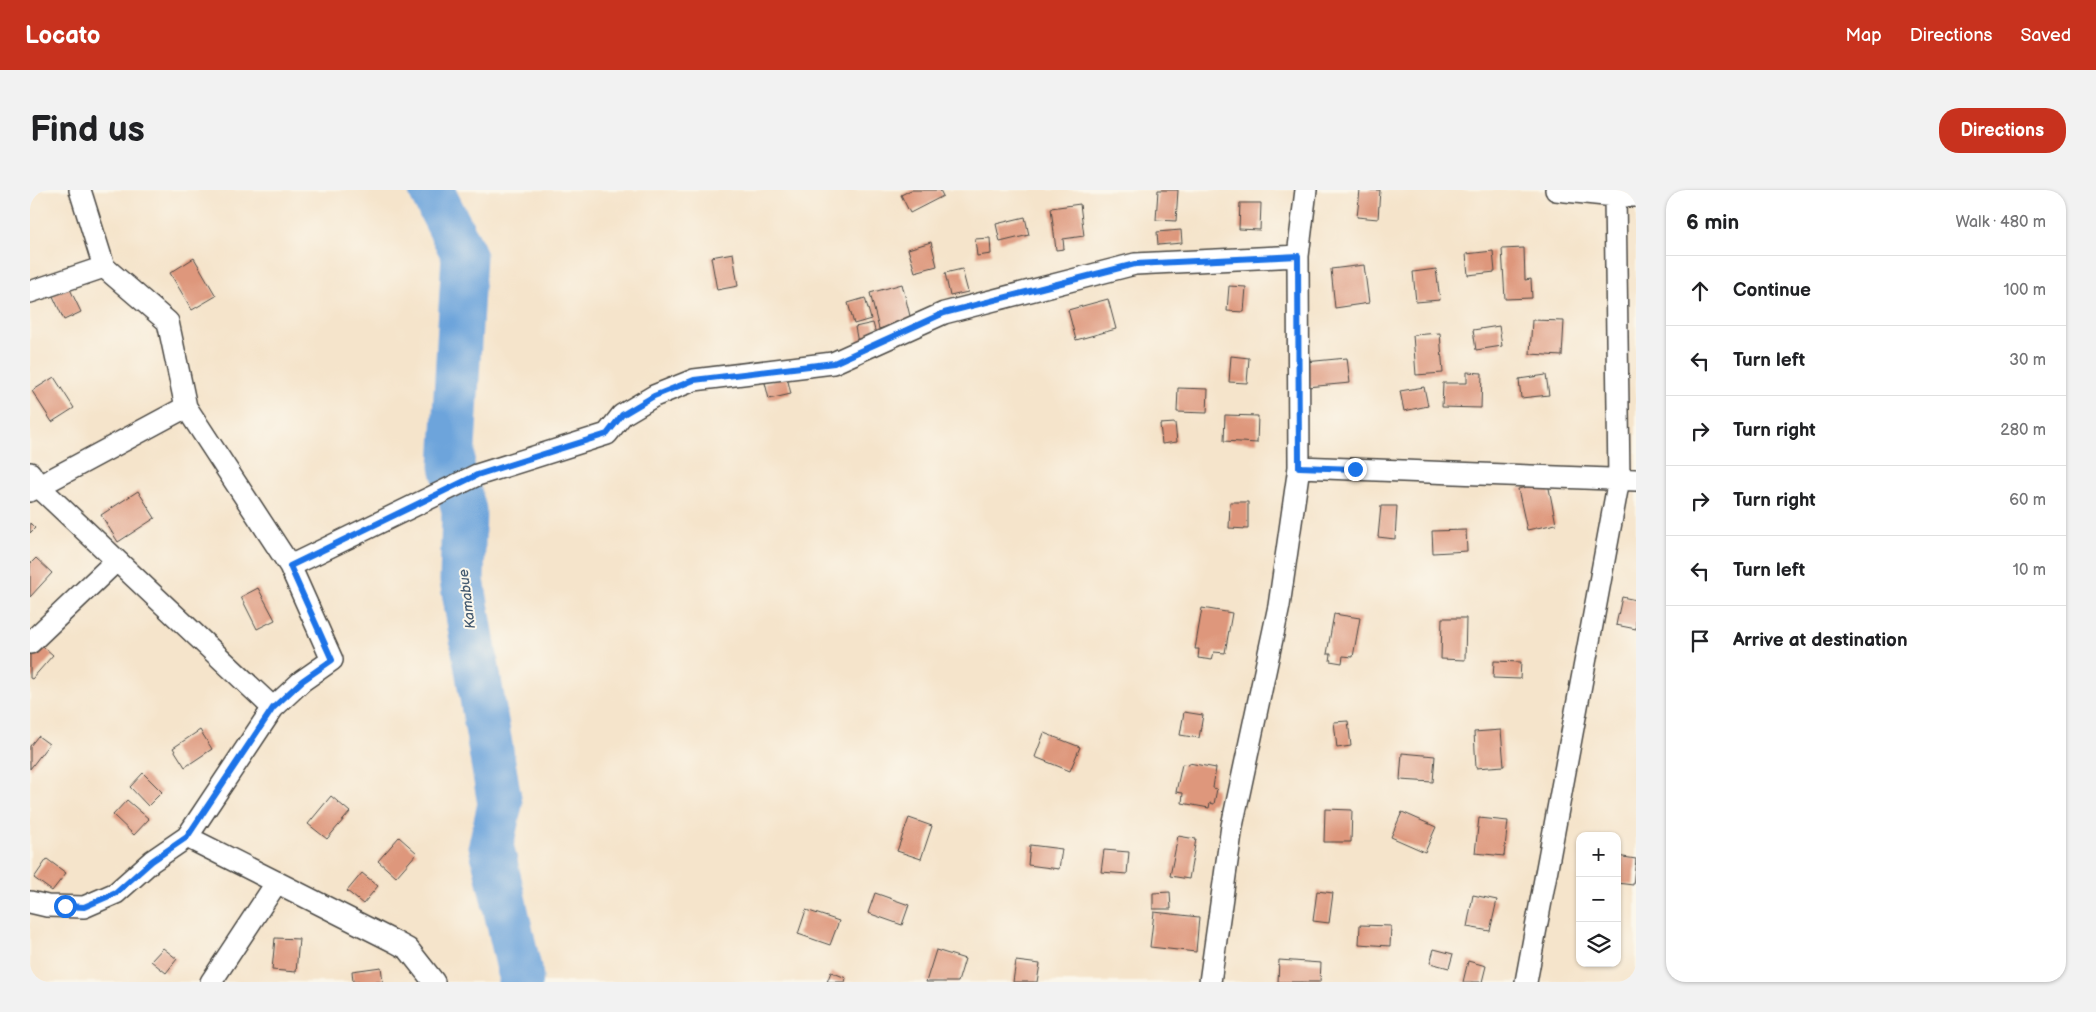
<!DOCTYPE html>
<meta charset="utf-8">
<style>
:root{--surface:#fff;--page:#f2f2f2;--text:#202124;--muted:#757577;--line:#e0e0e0;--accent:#c8321e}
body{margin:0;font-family:"Balsamiq Sans",sans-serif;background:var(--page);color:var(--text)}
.controls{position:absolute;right:15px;bottom:15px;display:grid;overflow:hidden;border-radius:10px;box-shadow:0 1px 4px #0004}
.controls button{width:45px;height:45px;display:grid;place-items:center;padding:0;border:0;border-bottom:1px solid var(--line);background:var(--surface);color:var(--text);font:25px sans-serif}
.stop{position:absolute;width:15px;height:15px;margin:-11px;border:4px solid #1a73e8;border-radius:50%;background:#fff}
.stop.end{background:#1a73e8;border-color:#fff;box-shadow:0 1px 5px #0008}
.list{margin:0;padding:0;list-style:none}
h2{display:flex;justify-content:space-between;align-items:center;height:65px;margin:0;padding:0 20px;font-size:21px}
h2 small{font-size:16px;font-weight:400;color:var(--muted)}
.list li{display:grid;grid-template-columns:32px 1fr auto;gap:15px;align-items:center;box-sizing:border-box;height:70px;padding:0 20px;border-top:1px solid var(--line)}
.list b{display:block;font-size:19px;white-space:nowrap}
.list em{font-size:16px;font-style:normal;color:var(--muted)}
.icon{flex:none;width:28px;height:28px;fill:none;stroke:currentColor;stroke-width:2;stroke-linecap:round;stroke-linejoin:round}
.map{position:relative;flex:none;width:1606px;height:792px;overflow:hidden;border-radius:20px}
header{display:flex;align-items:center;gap:30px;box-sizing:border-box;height:70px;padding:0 25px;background:var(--accent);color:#fff}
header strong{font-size:24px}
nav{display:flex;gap:28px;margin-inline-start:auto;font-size:18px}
.intro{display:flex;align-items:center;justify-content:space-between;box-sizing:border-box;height:120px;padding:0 30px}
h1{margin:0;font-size:35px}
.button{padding:12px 22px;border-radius:20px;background:var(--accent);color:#fff;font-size:18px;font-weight:700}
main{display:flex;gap:30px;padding:0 30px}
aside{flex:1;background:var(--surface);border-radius:20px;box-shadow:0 1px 4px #0004}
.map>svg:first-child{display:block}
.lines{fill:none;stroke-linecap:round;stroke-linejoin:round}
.river{stroke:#6da4db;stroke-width:45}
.building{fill:#de977b}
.minor-casing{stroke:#494743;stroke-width:24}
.minor{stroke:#fff;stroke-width:21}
.route{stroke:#1a73e8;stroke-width:6}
.labels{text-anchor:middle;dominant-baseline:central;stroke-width:4;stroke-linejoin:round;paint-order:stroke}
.water-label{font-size:14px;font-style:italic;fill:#455b71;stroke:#fbf7ec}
</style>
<header>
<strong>Locato</strong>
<nav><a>Map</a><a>Directions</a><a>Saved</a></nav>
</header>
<div class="intro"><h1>Find us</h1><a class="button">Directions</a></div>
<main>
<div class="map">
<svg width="1606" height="792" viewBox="0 0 1606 792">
<rect width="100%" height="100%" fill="#fbf7ec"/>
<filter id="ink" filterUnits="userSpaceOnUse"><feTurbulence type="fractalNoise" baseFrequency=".02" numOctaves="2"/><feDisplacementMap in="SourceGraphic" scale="10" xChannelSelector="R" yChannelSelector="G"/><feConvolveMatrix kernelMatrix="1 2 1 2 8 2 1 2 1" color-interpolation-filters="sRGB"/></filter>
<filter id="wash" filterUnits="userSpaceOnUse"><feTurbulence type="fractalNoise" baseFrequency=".0096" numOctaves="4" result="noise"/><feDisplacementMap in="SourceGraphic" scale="20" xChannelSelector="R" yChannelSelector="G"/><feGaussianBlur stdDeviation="1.12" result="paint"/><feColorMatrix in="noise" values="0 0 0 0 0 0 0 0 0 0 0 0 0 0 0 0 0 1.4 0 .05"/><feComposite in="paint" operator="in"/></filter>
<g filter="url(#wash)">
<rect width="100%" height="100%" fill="#f5e4cb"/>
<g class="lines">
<path class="river" d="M401,0L434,65L422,276L434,320L432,390L470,614L461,655L491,787L490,792"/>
</g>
<g id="blocks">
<path class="building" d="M881,0H910L913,6L880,23L871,5Z
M1128,0H1148L1146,31L1126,30Z
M1330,0H1350L1348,29L1327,27Z
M1210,13H1231L1230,40L1209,39Z
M1050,14L1054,46L1033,49L1034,59L1026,60L1021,18Z
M995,27L999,45L970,52L966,34Z
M1151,40L1152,53L1128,55L1127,42Z
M960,48L961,64L947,66L945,49Z
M901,52L907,76L885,82L878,59Z
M1494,58L1495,90L1501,89L1502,108L1475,109L1472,59Z
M1463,61L1465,82L1438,85L1436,64Z
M703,63L708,96L687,100L681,67Z
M164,68L186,106L162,120L140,83Z
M1334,75L1339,113L1305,118L1301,79Z
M932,79L938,102L920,106L915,83Z
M1406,79L1410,110L1386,112L1383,82Z
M872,94L881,130L849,139L840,103Z
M1199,96L1216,97L1214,122L1197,121Z
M39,97L51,122L34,130L22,104Z
M835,108L841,129L824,134L818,113Z
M1078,109L1086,139L1046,150L1038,120Z
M1502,130L1534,131L1532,166L1500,164Z
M843,133L847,148L828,153L825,137Z
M1469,136L1472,156L1446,160L1443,140Z
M1410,143L1413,183L1386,185L1383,145Z
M1201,166L1219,168L1217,193L1199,192Z
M1317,168L1320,193L1277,197L1275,172Z
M1437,182L1452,183L1451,218L1412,217L1413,193H1437Z
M1516,185L1519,205L1491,208L1489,189Z
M24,187L44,218L22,232L2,201Z
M757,187L761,204L739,209L735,193Z
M1394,197L1398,216L1374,221L1370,201Z
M1148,198L1178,199L1177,223L1147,222Z
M1195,225L1228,226L1227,253L1194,251Z
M1145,233L1147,252L1132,254L1130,234Z
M1496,293H1518L1526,334L1497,340L1488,299L1496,297Z
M108,301L125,328L88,352L71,325Z
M1200,312H1218V339L1199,338Z
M1351,316H1367L1365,349L1348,347Z
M0,333L5,338L0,343Z
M1436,340L1437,361L1403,363L1402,341Z
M6,368L22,383L0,407V374Z
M228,398L245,430L227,439L211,407Z
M1592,407L1606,410V439L1586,435Z
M1172,418L1202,423L1195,463L1184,462L1182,470L1168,468L1169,459H1165Z
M1304,424L1330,428L1323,467L1313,466L1312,473L1300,471L1301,464H1297Z
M1412,428H1436L1435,470L1411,469Z
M7,451L23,465L2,489L0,488V460Z
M1464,471L1491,472L1490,489L1463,488Z
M1154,522L1173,525L1169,548L1150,545Z
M1318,531L1321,556L1307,558L1304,532Z
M170,540L182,559L155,577L143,558Z
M1471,540L1474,576L1446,578L1444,542Z
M1014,543L1050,557L1040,581L1005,567Z
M8,546L19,554L0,579V556Z
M1372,563L1405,566L1403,592L1370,590Z
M1159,573L1186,578L1183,598L1187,599L1184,614L1180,613L1179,618L1152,613L1153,603L1146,602L1152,574L1159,575Z
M113,583L132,602L118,616L100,597Z
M301,606L320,622L297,649L278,634Z
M97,610L119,629L104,645L83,625Z
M1295,619L1322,620L1321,652H1294Z
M1372,622L1406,637L1395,662L1361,647Z
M879,628L902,636L891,669L867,661Z
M1449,628L1478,631L1474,666L1445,663Z
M1148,646L1166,649L1159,689L1140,686Z
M369,647L387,663L366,687L348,671Z
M1000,655L1032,659L1029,679L998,675Z
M1074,660L1099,662L1097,684L1071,682Z
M1587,666L1606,669L1603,695L1587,693Z
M17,669L36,683L22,701L4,688Z
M332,683L348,696L333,714L317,701Z
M1287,701L1303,703L1299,733L1283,731Z
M1140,702L1141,719H1123V703Z
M845,703L879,715L872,735L838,723Z
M1443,705L1467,710L1460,741L1437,737Z
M776,720L809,731L800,755L768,744Z
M1124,722L1169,727L1166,762L1120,757Z
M1330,735L1361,736L1360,756L1329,754Z
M245,748L269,749L266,782L242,780Z
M133,758L147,769L136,783L121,771Z
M1404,759L1423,764L1419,778L1400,773Z
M906,760L935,769L928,792H896Z
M1249,770L1291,773L1290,792H1248Z
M986,771L1010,774L1007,792H983Z
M1438,771L1456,776L1452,792H1433Z
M351,777L353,792H323L322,781Z
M801,782L816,788L815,792H797Z"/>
</g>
</g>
<g filter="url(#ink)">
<use href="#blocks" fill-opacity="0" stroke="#494743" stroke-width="1"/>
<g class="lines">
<g class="minor-casing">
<path id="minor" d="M50,0L74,77L138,132L156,217L260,376
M1526,0L1585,6H1606
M0,102L74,77
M1269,277L1606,290
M0,283L9,297L243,518
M0,301L156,217
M0,453L86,371
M157,647L365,752L378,759L404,792
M0,712L17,716L54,717L86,703L122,671L157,647L243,518L272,491L302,470L260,376L447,285L577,244L592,225L624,206L664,190L803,173L914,123L1105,74L1268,66
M181,792L247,692
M1180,792L1202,636L1249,416L1269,277L1268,66L1276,0
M1496,792L1589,289L1585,6"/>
</g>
<use href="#minor" class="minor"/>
</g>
</g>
<g class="lines" filter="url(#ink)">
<path class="route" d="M35,716L54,717L86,703L122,671L157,647L243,518L272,491L302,470L260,376L447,285L577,244L592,225L624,206L664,190L804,173L914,123L1105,74L1268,66L1269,277L1325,279"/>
</g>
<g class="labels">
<g class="water-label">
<text transform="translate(437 409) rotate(-97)">Kamabue</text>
</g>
</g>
</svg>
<div class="controls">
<button>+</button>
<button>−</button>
<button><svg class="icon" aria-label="layers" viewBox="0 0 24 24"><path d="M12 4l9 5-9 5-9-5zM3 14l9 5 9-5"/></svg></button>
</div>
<div class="stop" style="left:35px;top:716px"></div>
<div class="stop end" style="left:1325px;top:279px"></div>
</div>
<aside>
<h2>6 min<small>Walk · 480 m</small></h2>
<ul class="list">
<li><svg class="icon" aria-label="ahead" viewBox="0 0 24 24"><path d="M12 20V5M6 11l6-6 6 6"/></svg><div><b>Continue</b></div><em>100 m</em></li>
<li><svg class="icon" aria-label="left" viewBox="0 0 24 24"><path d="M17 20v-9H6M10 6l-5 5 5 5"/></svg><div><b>Turn left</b></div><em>30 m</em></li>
<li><svg class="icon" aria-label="right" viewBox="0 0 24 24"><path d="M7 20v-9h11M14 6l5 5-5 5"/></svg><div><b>Turn right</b></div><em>280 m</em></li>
<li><svg class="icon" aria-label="right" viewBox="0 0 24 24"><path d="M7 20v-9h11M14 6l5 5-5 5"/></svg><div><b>Turn right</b></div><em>60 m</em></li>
<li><svg class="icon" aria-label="left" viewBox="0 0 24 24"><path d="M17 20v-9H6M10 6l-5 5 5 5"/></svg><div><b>Turn left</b></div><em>10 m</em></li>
<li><svg class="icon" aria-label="arrive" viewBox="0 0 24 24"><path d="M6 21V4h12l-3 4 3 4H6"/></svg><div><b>Arrive at destination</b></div></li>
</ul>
</aside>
</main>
